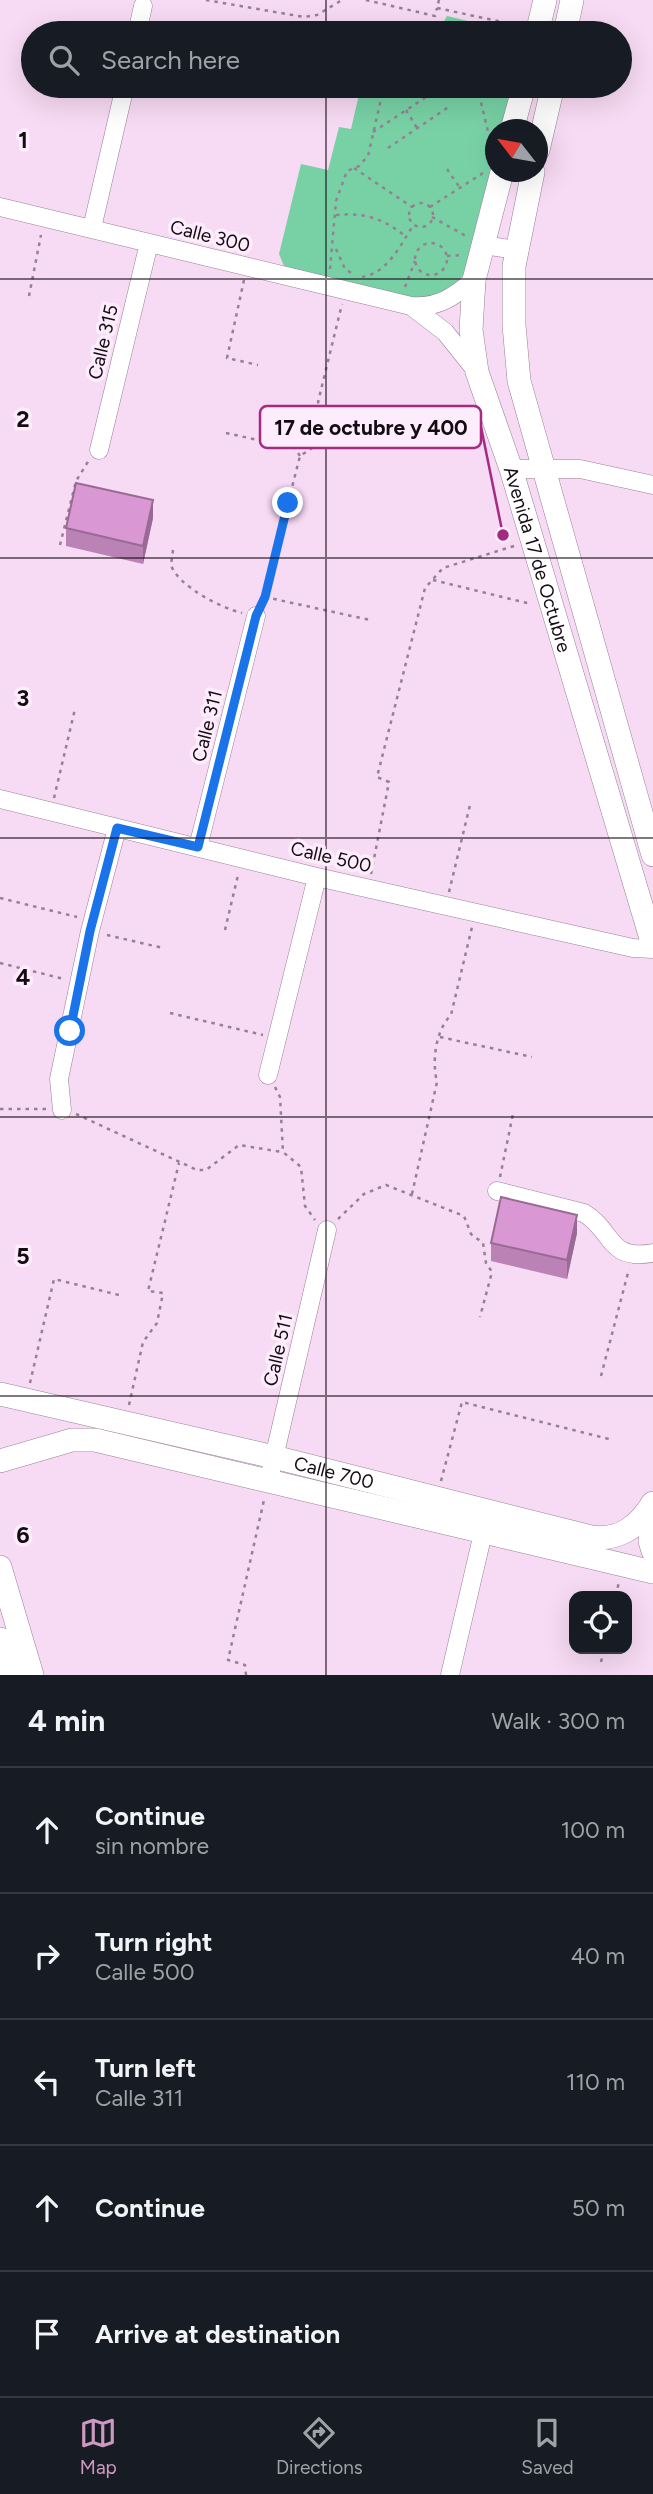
<!DOCTYPE html>
<meta charset="utf-8">
<style>
:root{--surface:#171b24;--page:#20242c;--text:#f1f3f6;--muted:#9ea1a6;--line:#363941;--accent:#ce99c1}
body{margin:0;font-family:Figtree,sans-serif;background:var(--page);color:var(--text)}
.controls{position:absolute;right:21px;bottom:21px;display:grid;overflow:hidden;border-radius:14px;box-shadow:0 7px 28px #0002}
.controls button{width:63px;height:63px;display:grid;place-items:center;padding:0;border:0;border-bottom:2px solid var(--line);background:var(--surface);color:var(--text);font:35px sans-serif}
.compass{position:absolute;left:485px;top:119px;width:63px;height:63px;border-radius:50%;background:var(--surface);box-shadow:0 7px 28px #0002;rotate:301deg}
.stop{position:absolute;width:21px;height:21px;margin:-16px;border:5px solid #1a73e8;border-radius:50%;background:#fff}
.stop.end{background:#1a73e8;border-color:#fff;box-shadow:0 2px 7px #0008}
.list{margin:0;padding:0;list-style:none}
h2{display:flex;justify-content:space-between;align-items:center;height:91px;margin:0;padding:0 28px;font-size:30px}
h2 small{font-size:23px;font-weight:400;color:var(--muted)}
.list li{display:grid;grid-template-columns:46px 1fr auto;gap:21px;align-items:center;box-sizing:border-box;height:126px;padding:0 28px;border-top:2px solid var(--line)}
.list b{display:block;font-size:26px;white-space:nowrap}
.list p{margin:0;font-size:23px;white-space:nowrap;color:var(--muted)}
.list em{font-size:23px;font-style:normal;color:var(--muted)}
.icon{flex:none;width:38px;height:38px;fill:none;stroke:currentColor;stroke-width:2;stroke-linecap:round;stroke-linejoin:round}
.map{position:relative;flex:none;width:653px;height:1675px;overflow:hidden}
.search{position:absolute;background:var(--surface);box-shadow:0 7px 28px #0002;left:21px;right:21px;top:21px;height:77px;display:flex;align-items:center;gap:18px;box-sizing:border-box;padding:0 24px;border-radius:38px;color:var(--muted);font-size:26px}
.sheet{height:721px;background:var(--surface)}
nav{display:flex;justify-content:space-around;align-items:center;box-sizing:border-box;height:98px;border-top:2px solid var(--line);background:var(--surface);font-size:19px;color:var(--muted)}
nav a{display:grid;justify-items:center;gap:4px}
nav .on{color:var(--accent)}
.map>svg:first-child{display:block}
.green{fill:#78d1a5}
.lines{fill:none;stroke-linecap:round;stroke-linejoin:round}
.minor-casing{stroke:#9a8097;stroke-width:19}
.major-casing{stroke:#9a8097;stroke-width:24}
.path{stroke:#958193;stroke-width:2.5;stroke-dasharray:3.5 5;stroke-linecap:butt}
.minor{stroke:#fff;stroke-width:18}
.major{stroke:#fff;stroke-width:23}
.wall{fill:#bb83b5}
.shaded-wall{fill:#986a94}
.building{fill:#d998d3;stroke:#986a94;stroke-width:2}
.route{stroke:#1a73e8;stroke-width:9}
.grid{fill:none;stroke:#140b13;stroke-width:2;stroke-opacity:0.55}
.labels{text-anchor:middle;dominant-baseline:central;stroke-width:7;stroke-linejoin:round;paint-order:stroke}
.street-label{font-size:19px;fill:#140b13;stroke:#fdecfb}
.grid-label{font-size:23px;text-anchor:middle;font-weight:bold;fill:#140b13;stroke:#fdecfb;stroke-width:7;stroke-linejoin:round;paint-order:stroke}
.leader{fill:none;stroke:#a42b81;stroke-width:2.5}
.callout-dot{fill:#a42b81;stroke:#fdecfb;stroke-width:2.5}
.callout{fill:#fdecfb;stroke:#a42b81;stroke-width:2.5}
.callout-label{font-size:21px;text-anchor:middle;font-weight:bold;fill:#140b13}
</style>
<div class="map">
<svg width="653" height="1675" viewBox="0 0 653 1675">
<rect width="100%" height="100%" fill="#f7daf3"/>
<path class="green" d="M447,16L514,32L513,33H426L443,23Z
M361,86H508L511,96L503,129L496,130L495,158L468,269L450,291L415,301L284,266L279,254L301,164L328,170L339,127L351,129Z"/>
<g class="lines">
<g class="minor-casing">
<path id="minor" d="M137,33L143,6
M0,207L411,306C439,308 453,297 474,280
M92,228L125,86
M484,245L516,250
M411,306L445,332L477,372
M99,450L149,243
M511,469H580L653,485
M0,799L317,877L633,948L653,949
M198,847L256,616
M268,1075L317,877
M62,1110L59,1079L90,931L117,828
M497,1191L584,1213C614,1231 607,1261 653,1253
M269,1479L327,1230
M450,1675L486,1520"/>
</g>
<g class="major-casing">
<g id="major">
<path d="M537,33L545,0"/>
<path d="M565,33L572,0"/>
<path d="M512,130L524,86"/>
<path d="M538,150L553,86"/>
<path id="s1" d="M502,172L474,280L471,330L477,372L511,469L653,945"/>
<path d="M533,172L514,266V325L519,381L653,855"/>
<path id="s2" d="M0,1394L274,1457L591,1537C620,1541 638,1526 653,1503"/>
<path d="M0,1461L72,1440H95L653,1572"/>
<path d="M652,1504L650,1541L653,1551"/>
<path d="M0,1567L32,1675"/>
<path d="M0,1639L11,1675"/>
</g>
</g>
<path class="path" d="M206,0L304,17L317,15L342,0
M366,0L435,16L437,8
M439,0L437,8L521,26
M452,33H462
M405,86L415,94L424,92L429,86
M477,86L492,148
M406,110L417,128
M373,132L443,86
M388,148L450,106
M491,158L495,140
M354,168L412,207
M447,169L460,188
M409 215a12 12 0 1 1 24 0a12 12 0 1 1-24 0Z
M430,207L483,173
M336,215C364,212 385,219 406,237
M432,217L466,236
M415 259a16 16 0 1 1 32 0a16 16 0 1 1-32 0Z
M336,249L345,269L353,274
M447,256L461,255
M330,269L336,201L347,171L359,166L368,156L384,86
M362,277C387,274 402,243 414,224
M244,280L227,358L258,365
M405,287L415,261
M29,296L41,235
M226,433L295,448L300,456
M60,545L76,481L89,460
M173,550L171,565C178,586 221,608 242,613
M433,580L531,604
M265,597L370,620
M263,601L300,456L315,446L323,410L318,402L342,304
M54,798L75,709
M371,874L389,782L377,777L425,588L443,568L514,546
M449,892L470,805
M0,898L77,917
M225,930L238,875
M107,935L163,948
M0,963L64,979
M170,1013L263,1035
M440,1037L532,1057
M275,1087L280,1097L283,1152L301,1167L305,1206L315,1220
M0,1109H46
M76,1114L197,1170H206L239,1145L282,1152
M500,1177L513,1114
M412,1194L437,1082C432,1062 435,1031 451,1015L472,927
M338,1219L364,1194L386,1185L464,1216L471,1234L483,1243L486,1263L492,1272L480,1317
M601,1376L629,1269
M30,1383L54,1279L119,1295
M129,1405L143,1342L157,1323L163,1293L148,1291L179,1163
M441,1481L462,1402L609,1439
M616,1596L619,1581
M601,1662L604,1649
M246,1675L245,1665L228,1660L264,1500"/>
<use href="#minor" class="minor"/>
<use href="#major" class="major"/>
</g>
<path class="wall" d="M153,518L143,564L66,546V528Z
M577,1233L567,1279L491,1261V1243Z"/>
<path class="shaded-wall" d="M153,500V518L143,564V546Z
M577,1215V1233L567,1279V1260Z"/>
<path class="building" d="M76,483L153,500L143,546L66,528Z
M501,1197L577,1215L567,1260L491,1243Z"/>
<g class="lines">
<path class="route" d="M70,1031L90,931L117,828L198,847L256,616L265,597L288,503"/>
</g>
<path class="grid" d="M326,0V33M326,86V1675M0,279H653M0,558H653M0,838H653M0,1117H653M0,1396H653"/>
<g class="labels">
<g class="street-label">
<text transform="translate(210 236) rotate(14)">Calle 300</text>
<text transform="translate(103 342) rotate(-77)">Calle 315</text>
<text stroke="none"><textPath href="#s1" startOffset="401">Avenida 17 de Octubre</textPath></text>
<text transform="translate(207 726) rotate(-76)">Calle 311</text>
<text transform="translate(331 857) rotate(13)">Calle 500</text>
<text transform="translate(278 1350) rotate(-77)">Calle 511</text>
<text stroke="none"><textPath href="#s2" startOffset="343">Calle 700</textPath></text>
</g>
</g>
<g class="grid-label">
<text x="23" y="148">1</text>
<text x="23" y="427">2</text>
<text x="23" y="706">3</text>
<text x="23" y="985">4</text>
<text x="23" y="1264">5</text>
<text x="23" y="1543">6</text>
</g>
<path class="leader" d="M503 535L481 427"/>
<circle class="callout-dot" cx="503" cy="535" r="7"/>
<rect class="callout" x="260" y="406" width="221" height="42" rx="7"/>
<g class="callout-label">
<text x="371" y="435">17 de octubre y 400</text>
</g>
</svg>
<div class="controls">
<button><svg class="icon" aria-label="locate" viewBox="0 0 24 24"><circle cx="12" cy="12" r="6"/><path d="M12 2v4M12 18v4M2 12h4M18 12h4"/></svg></button>
</div>
<svg class="compass" viewBox="-18 -18 36 36"><path d="M0-13l5 13h-10z" fill="#e53935"/><path d="M0 13l5-13h-10z" fill="#9ea1a6"/></svg>
<div class="stop" style="left:70px;top:1031px"></div>
<div class="stop end" style="left:288px;top:503px"></div>
<div class="search"><svg class="icon" aria-label="search" viewBox="0 0 24 24"><circle cx="10" cy="10" r="6"/><path d="M15 15l6 6"/></svg>Search here</div>
</div>
<section class="sheet">
<h2>4 min<small>Walk · 300 m</small></h2>
<ul class="list">
<li><svg class="icon" aria-label="ahead" viewBox="0 0 24 24"><path d="M12 20V5M6 11l6-6 6 6"/></svg><div><b>Continue</b><p>sin nombre</p></div><em>100 m</em></li>
<li><svg class="icon" aria-label="right" viewBox="0 0 24 24"><path d="M7 20v-9h11M14 6l5 5-5 5"/></svg><div><b>Turn right</b><p>Calle 500</p></div><em>40 m</em></li>
<li><svg class="icon" aria-label="left" viewBox="0 0 24 24"><path d="M17 20v-9H6M10 6l-5 5 5 5"/></svg><div><b>Turn left</b><p>Calle 311</p></div><em>110 m</em></li>
<li><svg class="icon" aria-label="ahead" viewBox="0 0 24 24"><path d="M12 20V5M6 11l6-6 6 6"/></svg><div><b>Continue</b></div><em>50 m</em></li>
<li><svg class="icon" aria-label="arrive" viewBox="0 0 24 24"><path d="M6 21V4h12l-3 4 3 4H6"/></svg><div><b>Arrive at destination</b></div></li>
</ul>
</section>
<nav>
<a class="on"><svg class="icon" aria-label="map" viewBox="0 0 24 24"><path d="M3 6l6-2 6 2 6-2v14l-6 2-6-2-6 2zM9 4v14M15 6v14"/></svg>Map</a>
<a><svg class="icon" aria-label="directions" viewBox="0 0 24 24"><path d="M12 3l9 9-9 9-9-9zM9 14v-3h6M13 9l2 2-2 2"/></svg>Directions</a>
<a><svg class="icon" aria-label="saved" viewBox="0 0 24 24"><path d="M7 4h10v16l-5-4-5 4z"/></svg>Saved</a>
</nav>
